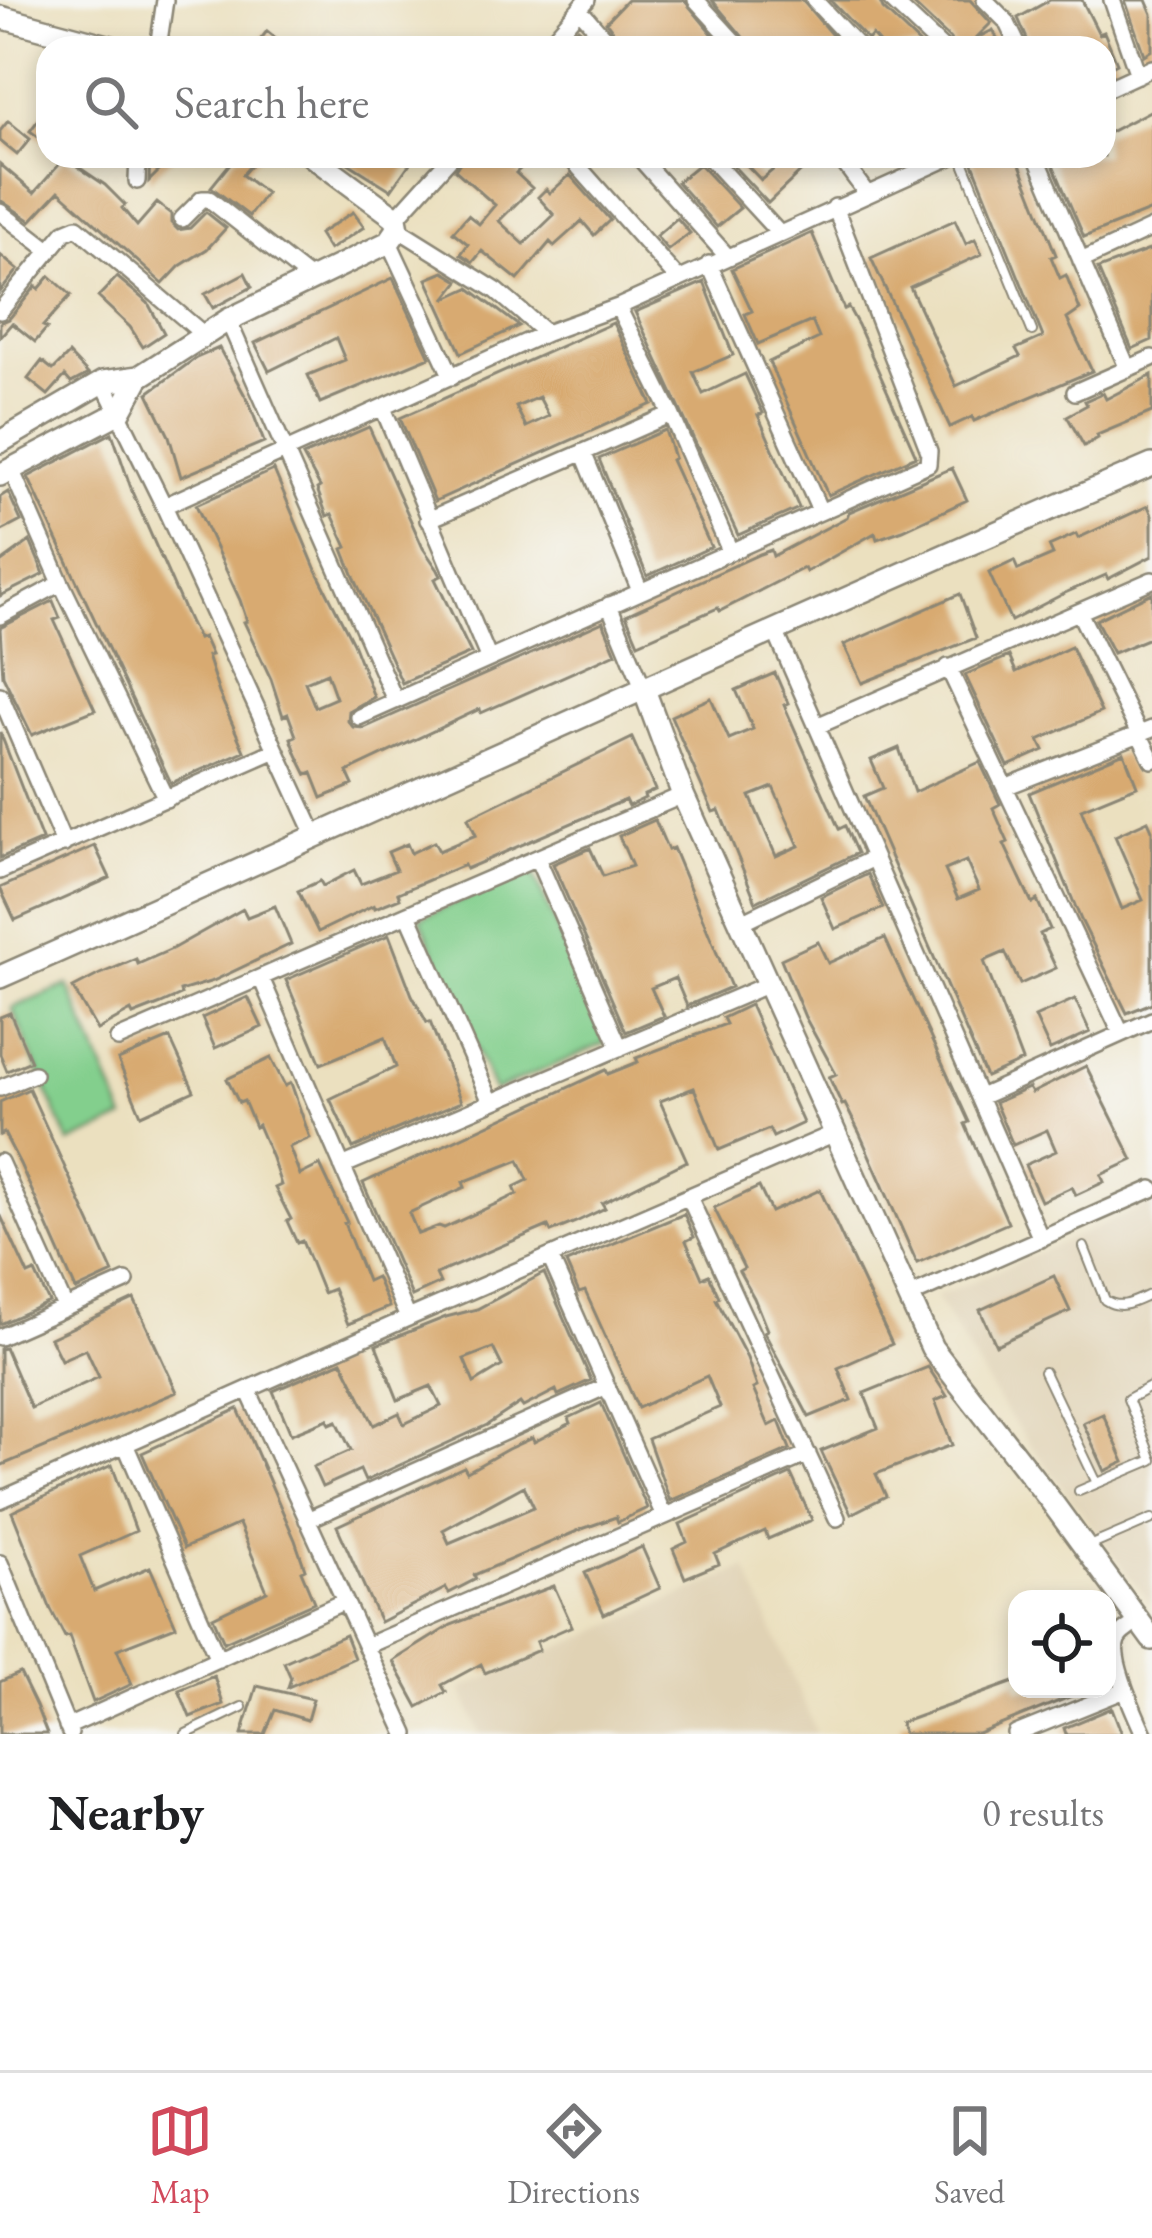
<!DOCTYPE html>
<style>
:root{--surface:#fff;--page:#f2f2f2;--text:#202124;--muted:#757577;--line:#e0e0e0;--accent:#d1495b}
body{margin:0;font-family:"EB Garamond",serif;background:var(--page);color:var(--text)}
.controls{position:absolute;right:36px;bottom:36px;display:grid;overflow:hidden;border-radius:24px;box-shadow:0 6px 18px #0003}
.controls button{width:108px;height:108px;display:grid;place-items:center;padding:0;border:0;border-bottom:3px solid var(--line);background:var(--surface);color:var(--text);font:60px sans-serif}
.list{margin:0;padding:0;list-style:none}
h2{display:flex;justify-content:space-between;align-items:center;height:156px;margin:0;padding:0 48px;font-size:51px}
h2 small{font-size:39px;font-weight:400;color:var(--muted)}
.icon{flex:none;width:66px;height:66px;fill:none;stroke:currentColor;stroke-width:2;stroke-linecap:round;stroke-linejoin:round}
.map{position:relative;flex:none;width:1152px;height:1734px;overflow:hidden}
.search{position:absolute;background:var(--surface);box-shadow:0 6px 18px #0003;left:36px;right:36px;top:36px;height:132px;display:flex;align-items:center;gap:30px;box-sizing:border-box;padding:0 42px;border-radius:36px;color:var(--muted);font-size:45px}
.sheet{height:336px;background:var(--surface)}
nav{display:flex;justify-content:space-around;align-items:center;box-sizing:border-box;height:168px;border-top:3px solid var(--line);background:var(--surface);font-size:33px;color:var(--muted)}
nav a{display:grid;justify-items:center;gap:6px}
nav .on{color:var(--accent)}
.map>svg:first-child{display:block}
.built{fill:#e0d2b4}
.green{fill:#83cf8d;stroke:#577d5c;stroke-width:3}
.building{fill:#d8aa71;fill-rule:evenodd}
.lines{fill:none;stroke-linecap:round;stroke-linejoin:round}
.lane-casing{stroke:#8b8675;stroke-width:12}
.street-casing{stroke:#8b8675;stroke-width:20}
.secondary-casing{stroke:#8b8675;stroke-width:26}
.lane{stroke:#fff;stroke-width:8}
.street{stroke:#fff;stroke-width:15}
.secondary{stroke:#fff;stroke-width:21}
</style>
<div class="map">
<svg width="1152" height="1734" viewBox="0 0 1152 1734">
<rect width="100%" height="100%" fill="#f6f6f2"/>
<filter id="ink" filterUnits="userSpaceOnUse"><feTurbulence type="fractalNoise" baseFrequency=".00833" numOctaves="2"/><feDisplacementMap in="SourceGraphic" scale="24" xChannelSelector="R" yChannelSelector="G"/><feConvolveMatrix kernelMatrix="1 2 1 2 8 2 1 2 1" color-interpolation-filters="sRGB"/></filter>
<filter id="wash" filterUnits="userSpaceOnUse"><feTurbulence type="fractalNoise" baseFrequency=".004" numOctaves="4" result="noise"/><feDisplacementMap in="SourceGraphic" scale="48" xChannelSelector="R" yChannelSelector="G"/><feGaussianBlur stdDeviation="2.7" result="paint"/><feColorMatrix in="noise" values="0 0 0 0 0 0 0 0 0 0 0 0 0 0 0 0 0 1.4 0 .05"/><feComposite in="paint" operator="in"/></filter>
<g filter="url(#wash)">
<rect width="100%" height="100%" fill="#ebe0bf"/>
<path class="built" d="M1152,1204V1605L1002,1407L936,1297Z
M746,1568L817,1734H481L461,1689Z"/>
<path class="green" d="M532,870L606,1043L494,1091L420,918Z
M68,985L125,1119L69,1143L12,1008Z"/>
<g id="blocks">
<path class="building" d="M627,0H684L724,48H625L606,22Z
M712,0H802L843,48H752Z
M830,0H879L883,9L924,48H883L872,35L868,40Z
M909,0H970L991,23L975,39L993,30L1002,48H954L950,39Z
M1050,0H1082L1099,34L1104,32L1117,63L1104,70V48H1031L1018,18Z
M1125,0H1146L1152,14V50L1144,55Z
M578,28L583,32L597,48H561Z
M267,31L288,48H254Z
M48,107V144L30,131Z
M1152,110V210L1084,237L1051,160L1060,156H1104V135Z
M8,121L30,139L17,155L0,141V131Z
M150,156H174L149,181Z
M236,156H259L242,175L266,193L249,216L211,187Z
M337,156H415L391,190Z
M464,156H515L524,165L516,173L532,188L499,221L524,244L554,215L538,197L546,189L550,193L570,175L610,220L594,235L582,221L554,246L550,242L518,280L482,251L473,262L461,254L468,244L453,232L468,215L479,224L495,205L455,170Z
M724,156H738L761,180L780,164L772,156H817L768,203Z
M970,156H1014L1019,162L1056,255L1051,257L1060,278L1066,275L1080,310L1067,319L1092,371L974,421L972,417L950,427L871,258L955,220L966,244L975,239L982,254L910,287L956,386L1020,356L1016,349L1043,337Z
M65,158L105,185L125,205L122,208L137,226L157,203L171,214V223L178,230L190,228L206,212L226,228L207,249L180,266L163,284L59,191L31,221L0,200V164L34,193Z
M699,164L740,208L717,227L677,182Z
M353,212L364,227L329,250L319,234Z
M677,218L690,233L668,250L656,236Z
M812,233L844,309L848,307L858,325L916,456L828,495L769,362L819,338L812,321L758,344L745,314L752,311L732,269Z
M1152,249V340L1132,349L1098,269Z
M0,255L18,270L0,292Z
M444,272L459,281L445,299L469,288L519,326L461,353L427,279Z
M245,273L252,287L213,308L205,294Z
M50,276L71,295L43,326L47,328L35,342L12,323L0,337V323L9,319L36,286L39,289Z
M117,277L148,303L164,333L143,347L130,327L98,297Z
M393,278L430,357L320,403L308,375L345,360L336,338L269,371L255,343Z
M704,282L733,355L693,372L703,394L745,374L763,413L758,415L799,508L738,535L635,312Z
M613,323L652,404L435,501L400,418ZM539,397L549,416L526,427L516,407Z
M219,348L249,403L264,442L181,477L169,436L148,393L196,358Z
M69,354L88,374L71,383L65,376L48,395L28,379L42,361L53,370Z
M1152,375V412L1097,435L1098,438L1084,446L1067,416L1087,405L1085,401L1103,393L1106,399Z
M369,427L423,548L438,570L441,576L435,579L471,653L402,683L355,579L343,549L347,547L332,514L327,516L317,489L320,487L303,456Z
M665,430L674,458L671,460L711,547L647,576L599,459Z
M112,433L133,494L190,623L198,639L203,637L211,655L207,656L219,693L244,751L171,783L28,477Z
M952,468L967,500L903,530L877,539L875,533L806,572L804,568L720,611L718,608L638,643L626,615L760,554L771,550L773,556L847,517L849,512Z
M274,470L316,570L353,643L374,697L349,711L348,721L353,727L364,728L603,622L616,653L481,713L480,709L347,772L353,785L322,798L312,773L307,775L297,755L291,738L296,736L288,714L283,716L271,679L244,622L247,621L240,600L196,505ZM327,673L336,698L315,707L305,682Z
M8,492L21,521L0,532V497Z
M1148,506L1152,515V556L1108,579L1106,575L1065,593L1011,621L989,573L1014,561L1018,570L1053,555L1049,546L1076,534L1078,538Z
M30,541L44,574L0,596V563Z
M1152,593V637L1113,653L1096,620Z
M960,594L976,638L862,683L844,645Z
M53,601L60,618L54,620L95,710L32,735L3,676L0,628Z
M1071,647L1101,712L1039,740L1044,750L1008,766L965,675L1009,656L1016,672Z
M775,673L788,703L784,705L839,829L845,826L857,853L756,902L719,810L713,812L671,716L711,698L729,739L753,729L736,690ZM773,787L799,846L776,856L750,796Z
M0,732L42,840L0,858Z
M632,738L655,790L644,795L645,798L628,806L625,800L466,869L464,865L398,893L400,898L375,908L374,905L318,932L298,891L320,881L323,886L354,870L361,884L396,870L388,852L407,844L411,853L434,842L439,851L476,835L468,818Z
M899,748L914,792L980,762L1000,804L993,808L1008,842L1004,844L1032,903L1037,900L1050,929L1040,934L1056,968L1020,984L1005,952L984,961L1022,1061L986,1077L864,796L883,788L871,760ZM966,861L979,890L958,899L945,870Z
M1124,753L1137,786L1081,809L1122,909L1143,900L1115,836L1148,821L1152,830V1003L1127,1013L1081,920L1029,793Z
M655,820L668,850L673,848L731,987L687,1006L675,978L651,988L664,1016L626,1032L553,864L590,848L603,876L632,866L619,836Z
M95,846L110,878L15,920L0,888Z
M868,874L883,908L835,929L821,897Z
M275,906L291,944L213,981L180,991L181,995L161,1004L133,1015L131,1011L97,1030L73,988L100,974L136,959L138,964L172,949L243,909L247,917Z
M389,935L412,995L427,1023L430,1022L461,1102L353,1148L330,1099L396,1067L385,1037L321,1064L286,980Z
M885,938L969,1122L965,1124L1008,1223L917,1263L859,1132L845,1104L842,1105L829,1077L836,1074L805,1017L781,959L818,942L828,963Z
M248,997L262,1027L215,1048L202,1018Z
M1075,999L1090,1032L1050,1050L1035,1017Z
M750,1005L803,1123L773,1137L769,1129L719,1150L694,1088L660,1101L687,1161L602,1203L605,1208L576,1222L551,1232L548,1226L436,1274L440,1283L412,1296L363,1183L606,1070L608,1074L638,1062L636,1058L726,1024L723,1018ZM519,1160L528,1180L514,1187L517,1194L444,1228L439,1226L418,1234L409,1213L465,1187L463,1182Z
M10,1013L31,1061L7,1071L0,1054V1017Z
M170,1038L194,1091L141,1115L118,1060Z
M271,1058L285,1086L291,1083L310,1138L289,1147L300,1175L320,1165L347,1222L344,1223L367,1281L376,1277L389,1307L348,1324L333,1289L323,1293L302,1241L297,1243L287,1221L291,1219L275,1188L281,1185L272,1158L258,1125L255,1127L244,1101L239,1103L227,1079Z
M1086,1066L1133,1160L1101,1175L1104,1182L1076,1195L1072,1187L1041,1201L1025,1165L1056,1151L1047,1130L1013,1145L995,1103L1029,1088L1032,1093Z
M29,1089L113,1273L76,1290L20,1164L4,1133L0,1135V1102Z
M759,1187L771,1212L820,1190L892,1344L838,1368L851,1400L809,1417L764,1332L767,1330L754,1298L739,1271L744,1268L714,1208Z
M0,1214L28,1275L35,1272L49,1302L0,1324Z
M684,1214L694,1237L686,1241L702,1278L709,1275L719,1297L716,1299L747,1358L757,1387L753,1389L769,1426L779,1421L790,1449L670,1501L648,1439L720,1407L707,1376L638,1408L585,1291L579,1293L566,1263Z
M544,1273L591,1380L558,1395L556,1390L523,1407L520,1403L487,1425L365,1481L360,1470L322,1487L313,1467L351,1450L337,1421L330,1424L328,1419L291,1434L273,1391L342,1361L374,1425L399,1413L404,1424L441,1406L431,1386L398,1400L376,1345L446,1317L477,1309ZM493,1348L502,1366L474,1383L464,1359Z
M1054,1276L1070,1311L996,1345L980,1310Z
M134,1299L177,1392L0,1466V1349L5,1348L31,1408L99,1377L86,1349L61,1360L50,1338Z
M928,1367L947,1396L935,1401L952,1445L876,1474L886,1496L851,1514L821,1451L878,1428L864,1393Z
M601,1403L647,1508L618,1522L616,1517L582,1529L474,1575L476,1579L449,1593L446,1588L380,1622L337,1526L464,1467L467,1472L508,1449L532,1438L534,1442L571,1423L569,1418ZM524,1486L534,1507L449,1543L443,1530Z
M238,1409L295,1540L305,1569L301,1571L314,1602L224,1642L213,1617L267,1591L239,1524L184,1548L142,1453Z
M1103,1414L1124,1462L1105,1471L1083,1423Z
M112,1465L136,1531L80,1556L94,1591L150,1567L176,1626L117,1649L132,1684L93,1702L69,1636L65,1637L51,1610L12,1512Z
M791,1474L812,1520L768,1539L765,1531L715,1554L719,1564L685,1578L673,1549L687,1542L680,1524Z
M642,1547L660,1588L604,1614L585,1573Z
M554,1586L572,1626L536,1642L539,1650L485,1673L481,1664L442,1685L446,1692L418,1707L393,1661L451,1625Z
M345,1635L354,1658L288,1687L291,1678L284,1662Z
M20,1673L36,1706L47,1734H0V1682Z
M214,1676L223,1704L190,1717L179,1690Z
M1017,1681V1689H1089L978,1734H904L900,1723Z
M257,1686L313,1699L307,1720L275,1710L265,1734H242Z
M1112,1708L1122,1734H1066L1064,1728Z"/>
</g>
</g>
<g filter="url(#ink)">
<use href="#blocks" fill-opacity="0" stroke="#8b8675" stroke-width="3"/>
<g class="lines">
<g class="lane-casing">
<path id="lane" d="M961,156L1032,331
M1084,1247L1105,1300C1122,1311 1135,1301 1152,1294
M1044,1372L1097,1483
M1152,1460L1128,1399L1152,1386
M1079,1491L1152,1460
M1087,1547L1152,1519
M186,1734L242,1707"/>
</g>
<g class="street-casing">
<path id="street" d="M696,0L740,48
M814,0L859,48
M891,0L942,48
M985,0L1006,21L1019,48
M1112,0L1138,75
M579,9L613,48
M158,48L165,0
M545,48L587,0
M1104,90L1152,68
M569,156L677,278
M638,156L726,255
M708,156L778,232
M839,156L867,194
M1036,156L1128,369
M137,181L138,156
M0,212L49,250
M396,218L452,156
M182,219L202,199H209L310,279
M398,229L497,291L546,333
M389,242L452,377
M1081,261L1152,228
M709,264L820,511
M618,307L671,414L730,551
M0,311L65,232L77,227L203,334
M228,320L394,698
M103,382L164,506L316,837
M1075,392L1152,358
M383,408L488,657
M583,452L640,591
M11,469L61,583L166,799
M164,506L546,333L618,307L953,156
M428,520L671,414
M609,605L643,687
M1079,612L1152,760
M0,616L61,583
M776,633L1041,1239
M948,667L1121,1033
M0,695L64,844
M359,717L928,464L929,451L835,207
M817,726L1152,580
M1005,787L1152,729
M537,858L620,1048
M0,871L276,750
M408,914L491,1102
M742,922L874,858
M261,978L408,1318
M118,1039L683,795
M0,1088L34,1074
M980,1097L1152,1020
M0,1162L65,1307
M342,1166L771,983
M689,1197L837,1518
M550,1257L664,1516
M910,1296L1152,1189
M0,1337L126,1281
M248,1390L406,1734
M125,1444L218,1659
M0,1500L408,1318L835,1133
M307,1520L607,1386
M0,1563L70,1733
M1139,1621C1132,1626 1120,1632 1117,1640C1109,1660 1136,1715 1144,1734
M366,1646L808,1454
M67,1727L345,1601
M1016,1734L1125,1690"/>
</g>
<g class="secondary-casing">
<path id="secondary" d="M0,17L115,48
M0,442L103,382L139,377L228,320L389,242L398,229L396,218L312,156
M0,475L120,412L139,377
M643,687L683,795L932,1348L1051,1501L1152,1639
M0,977C384,807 766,631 1152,465"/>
</g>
<use href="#lane" class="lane"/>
<use href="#street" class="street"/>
<use href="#secondary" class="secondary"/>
</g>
</g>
</svg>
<div class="controls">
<button><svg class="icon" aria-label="locate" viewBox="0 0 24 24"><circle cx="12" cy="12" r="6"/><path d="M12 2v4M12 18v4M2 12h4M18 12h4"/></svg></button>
</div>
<div class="search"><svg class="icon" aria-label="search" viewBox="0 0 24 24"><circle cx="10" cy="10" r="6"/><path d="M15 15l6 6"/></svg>Search here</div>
</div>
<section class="sheet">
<h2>Nearby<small>0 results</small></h2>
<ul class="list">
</ul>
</section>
<nav>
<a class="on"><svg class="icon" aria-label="map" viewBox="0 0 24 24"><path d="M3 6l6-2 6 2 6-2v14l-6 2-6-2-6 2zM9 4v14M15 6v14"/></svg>Map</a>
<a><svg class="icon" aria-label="directions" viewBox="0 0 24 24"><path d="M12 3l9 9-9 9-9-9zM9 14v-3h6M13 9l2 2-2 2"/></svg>Directions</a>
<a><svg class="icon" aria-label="saved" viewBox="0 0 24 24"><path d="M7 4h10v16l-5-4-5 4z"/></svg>Saved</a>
</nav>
